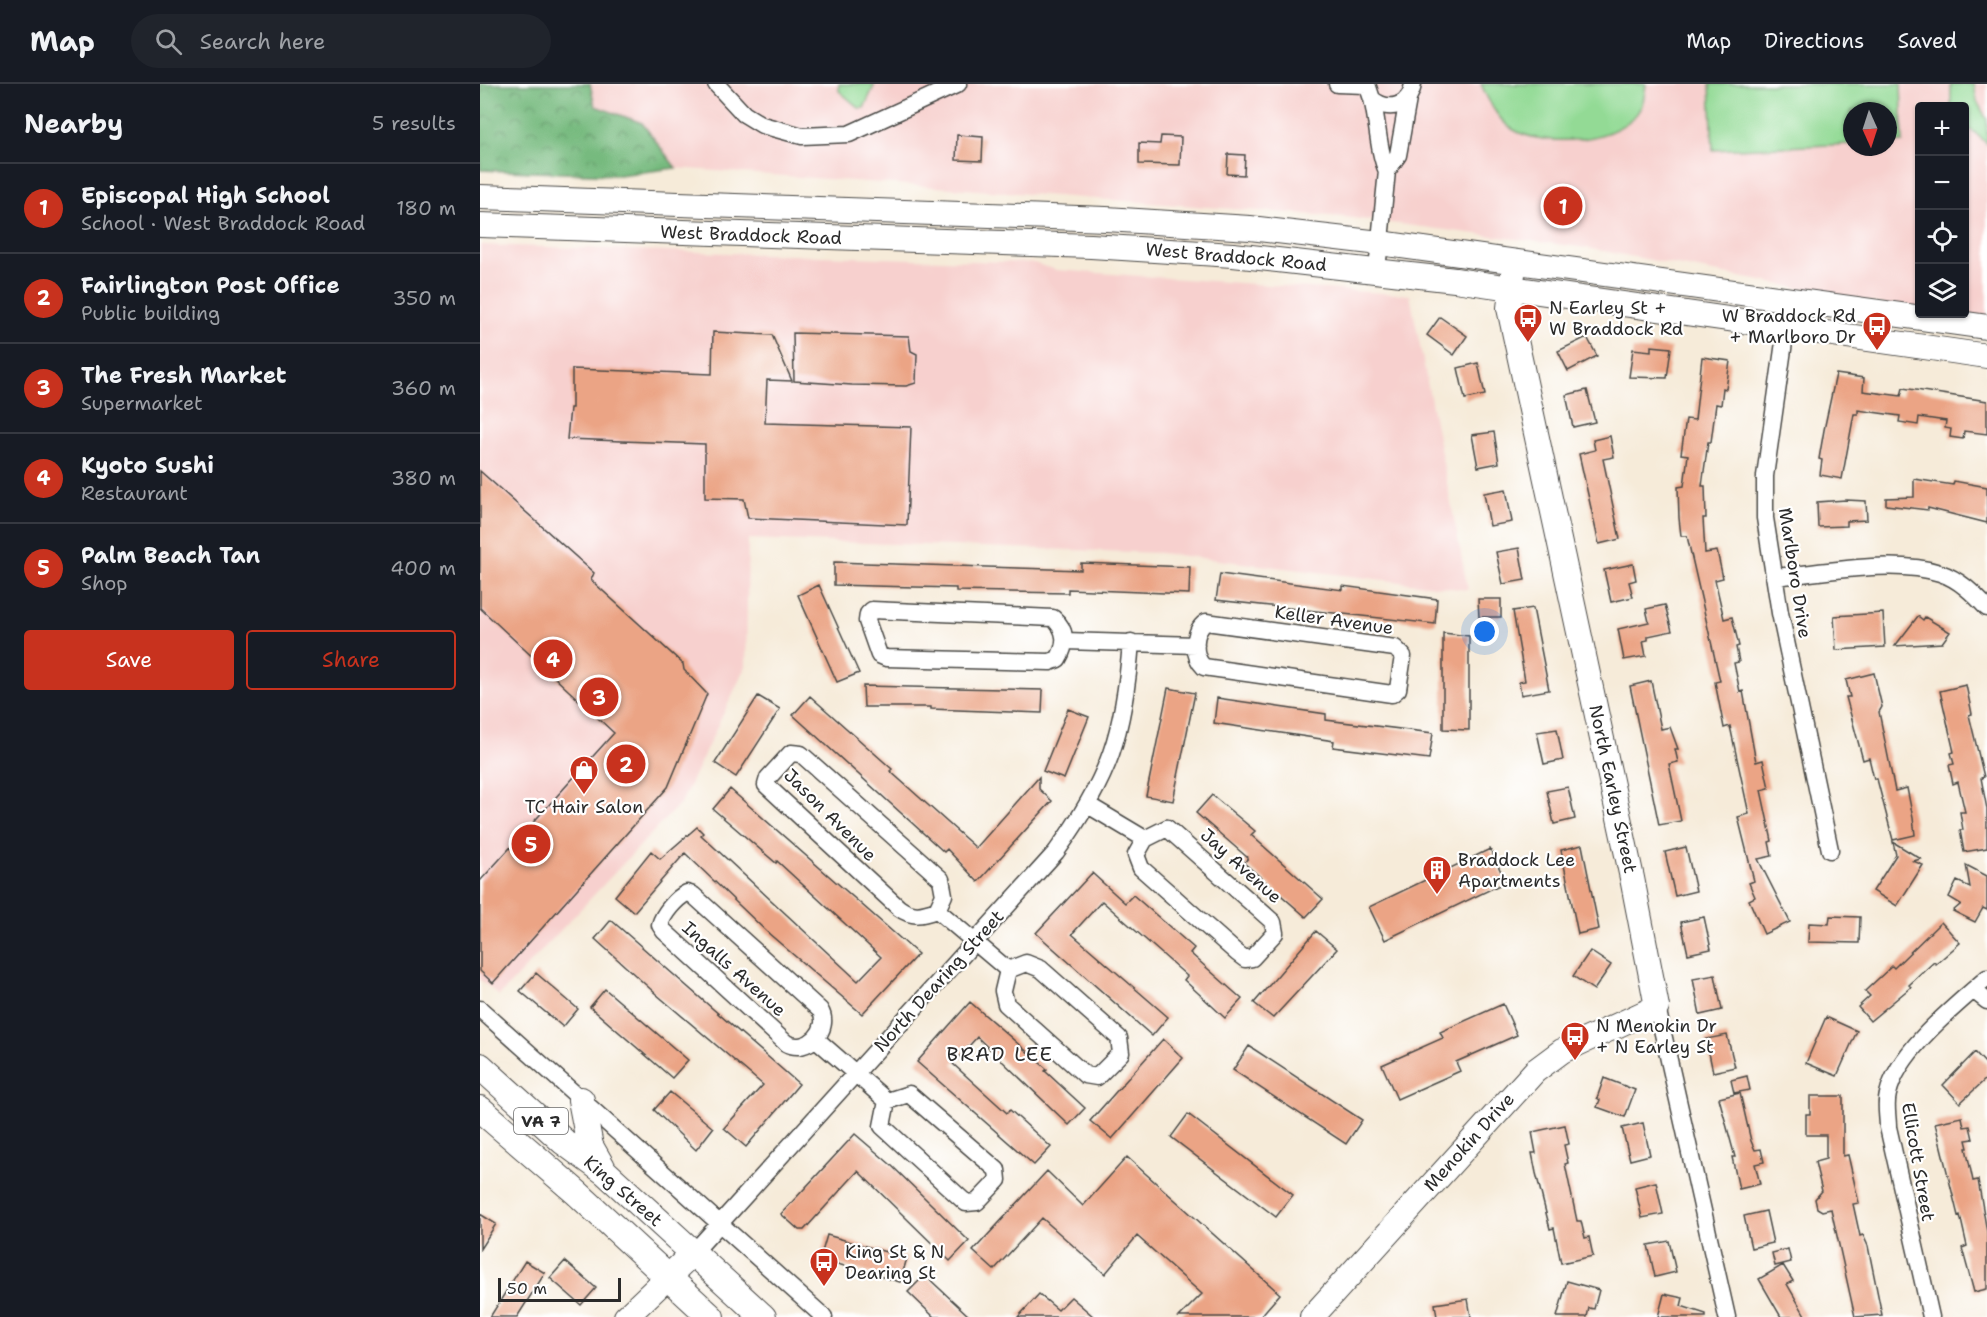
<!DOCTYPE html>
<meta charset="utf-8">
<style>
:root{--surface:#171b24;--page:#20242c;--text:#f1f3f6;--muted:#9ea1a6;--line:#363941;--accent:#c8321e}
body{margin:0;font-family:"Shantell Sans",sans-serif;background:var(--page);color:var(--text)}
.controls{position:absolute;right:18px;top:18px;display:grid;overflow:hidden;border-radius:6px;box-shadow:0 2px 4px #0004}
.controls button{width:54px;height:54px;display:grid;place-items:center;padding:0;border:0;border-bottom:2px solid var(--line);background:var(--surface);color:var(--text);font:30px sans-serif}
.compass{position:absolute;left:1363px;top:18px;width:54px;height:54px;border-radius:50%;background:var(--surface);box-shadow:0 2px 4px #0004;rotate:177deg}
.scale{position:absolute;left:18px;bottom:15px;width:123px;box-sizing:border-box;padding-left:6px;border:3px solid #2b2b2b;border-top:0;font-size:16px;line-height:21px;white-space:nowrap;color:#2b2b2b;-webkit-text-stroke:4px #fff;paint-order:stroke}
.you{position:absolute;left:1005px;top:548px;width:21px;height:21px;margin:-15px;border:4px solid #fff;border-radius:50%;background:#1a73e8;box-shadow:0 0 0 9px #1a73e833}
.badge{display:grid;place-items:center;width:39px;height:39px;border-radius:50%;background:var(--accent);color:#fff;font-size:20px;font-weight:700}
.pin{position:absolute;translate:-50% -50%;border:3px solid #fff;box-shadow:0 2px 6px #0006}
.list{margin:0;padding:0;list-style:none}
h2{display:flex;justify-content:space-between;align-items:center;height:78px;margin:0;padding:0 24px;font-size:26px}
h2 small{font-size:20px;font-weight:400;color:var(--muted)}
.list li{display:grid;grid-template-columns:39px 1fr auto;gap:18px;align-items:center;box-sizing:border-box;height:90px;padding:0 24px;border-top:2px solid var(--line)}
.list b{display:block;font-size:22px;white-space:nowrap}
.list p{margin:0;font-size:20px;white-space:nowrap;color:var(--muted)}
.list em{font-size:20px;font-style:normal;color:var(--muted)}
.actions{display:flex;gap:12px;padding:18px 24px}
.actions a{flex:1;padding:14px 0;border:2px solid var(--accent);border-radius:6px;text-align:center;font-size:21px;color:var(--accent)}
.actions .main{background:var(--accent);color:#fff}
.icon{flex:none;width:33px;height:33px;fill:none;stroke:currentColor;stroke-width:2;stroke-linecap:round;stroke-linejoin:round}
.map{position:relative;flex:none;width:1507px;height:1233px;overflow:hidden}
header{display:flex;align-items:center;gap:36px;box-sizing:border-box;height:84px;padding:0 30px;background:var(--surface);border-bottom:2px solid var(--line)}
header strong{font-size:28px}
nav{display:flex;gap:33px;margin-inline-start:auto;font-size:21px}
.search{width:420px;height:54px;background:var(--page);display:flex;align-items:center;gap:15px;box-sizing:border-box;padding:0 21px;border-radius:33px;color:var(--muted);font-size:22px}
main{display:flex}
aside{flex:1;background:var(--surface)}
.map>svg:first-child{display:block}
.built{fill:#f7d0ce;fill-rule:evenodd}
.green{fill:#93da95;stroke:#5f8260;stroke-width:1.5}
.forest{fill:url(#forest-crowns);stroke:#507254;stroke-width:1.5}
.building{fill:#eba485}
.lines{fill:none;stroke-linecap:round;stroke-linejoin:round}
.street-casing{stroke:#494845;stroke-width:19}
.secondary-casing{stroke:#494845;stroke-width:26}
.primary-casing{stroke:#494845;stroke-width:28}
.street{stroke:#fff;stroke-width:16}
.secondary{stroke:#fff;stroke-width:24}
.primary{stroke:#fff;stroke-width:26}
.labels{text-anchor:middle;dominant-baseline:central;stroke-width:4.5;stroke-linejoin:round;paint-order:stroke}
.shield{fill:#fff;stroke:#6b6b6b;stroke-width:1.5}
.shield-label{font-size:16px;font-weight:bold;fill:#2b2b2b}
.street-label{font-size:18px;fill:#2b2b2b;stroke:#fff}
.poi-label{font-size:18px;fill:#2b2b2b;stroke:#fff;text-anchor:start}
.neighbourhood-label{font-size:20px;letter-spacing:1.5px;fill:#2b2b2b;stroke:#fff}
</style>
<header>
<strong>Map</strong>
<div class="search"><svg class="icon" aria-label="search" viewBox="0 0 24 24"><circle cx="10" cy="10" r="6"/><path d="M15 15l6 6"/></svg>Search here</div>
<nav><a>Map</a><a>Directions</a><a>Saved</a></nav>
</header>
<main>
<aside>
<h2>Nearby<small>5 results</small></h2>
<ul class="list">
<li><span class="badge">1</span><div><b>Episcopal High School</b><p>School · West Braddock Road</p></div><em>180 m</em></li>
<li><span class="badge">2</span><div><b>Fairlington Post Office</b><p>Public building</p></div><em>350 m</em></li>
<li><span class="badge">3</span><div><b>The Fresh Market</b><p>Supermarket</p></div><em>360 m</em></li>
<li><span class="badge">4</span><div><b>Kyoto Sushi</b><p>Restaurant</p></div><em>380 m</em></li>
<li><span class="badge">5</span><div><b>Palm Beach Tan</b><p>Shop</p></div><em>400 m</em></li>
</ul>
<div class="actions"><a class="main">Save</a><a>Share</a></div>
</aside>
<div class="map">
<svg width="1507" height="1233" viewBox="0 0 1507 1233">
<defs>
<pattern id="forest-crowns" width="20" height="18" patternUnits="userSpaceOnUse" patternTransform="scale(1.5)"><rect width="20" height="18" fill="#76ba7e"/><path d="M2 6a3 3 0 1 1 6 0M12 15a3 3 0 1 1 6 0" fill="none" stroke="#619767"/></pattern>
</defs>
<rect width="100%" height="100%" fill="#fff"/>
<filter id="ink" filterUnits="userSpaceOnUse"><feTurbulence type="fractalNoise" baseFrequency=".0167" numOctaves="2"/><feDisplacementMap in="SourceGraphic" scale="12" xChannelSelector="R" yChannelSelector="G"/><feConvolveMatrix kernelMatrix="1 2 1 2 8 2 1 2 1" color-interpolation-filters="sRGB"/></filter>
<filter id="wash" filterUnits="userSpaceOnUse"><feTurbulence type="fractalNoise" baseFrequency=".008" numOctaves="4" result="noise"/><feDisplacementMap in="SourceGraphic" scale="24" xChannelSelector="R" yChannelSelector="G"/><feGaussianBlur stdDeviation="1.35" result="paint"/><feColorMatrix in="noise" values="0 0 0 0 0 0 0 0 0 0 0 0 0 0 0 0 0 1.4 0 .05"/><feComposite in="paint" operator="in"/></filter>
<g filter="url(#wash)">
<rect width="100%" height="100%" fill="#f6ebd9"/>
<path class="built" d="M110,0H1507V239L1484,230V22H1440L1439,227L1107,164L864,133L196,84L162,39L115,22ZM1372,27H1408V63H1372Z
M0,161L554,179L576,186L930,211L988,506L680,469L268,455L266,582L202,717L19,912L0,895Z"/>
<path class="green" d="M359,0H395L384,24H379L359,7Z
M1001,0H1166C1165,7 1164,17 1161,23C1143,59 1064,65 1032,45C1017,35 1008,16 1001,0Z
M1230,0H1421L1423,58L1408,59V27H1372V60L1233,66Z
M1471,0H1494L1497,17L1507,36V60L1492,46H1485L1484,22H1471Z"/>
<path class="forest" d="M0,0H110L115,22L162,39L196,84L139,91L0,86Z"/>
<g id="blocks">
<path class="building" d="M477,51L503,53L502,77L476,76Z
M681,52L701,53L700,81L659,80V59L680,60Z
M748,70L765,71L764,91L747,90Z
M960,233L987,252L974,271L947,251Z
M233,248L292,251L312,297L287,296L285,339L431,343L427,441L268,434L264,415L225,414V360L87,355L90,324H92V285L232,290Z
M313,249L429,252L431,267L437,270L436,299L426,302L372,301L314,297Z
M1107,253L1117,272L1088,287L1078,267Z
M1171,262L1191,264L1187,294L1149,293L1153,265L1171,267Z
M1222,273L1250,277L1246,305L1243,304L1241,321L1236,320L1231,358H1228L1222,402H1225L1226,434H1223L1225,469L1237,467L1243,494L1235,496L1244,535L1252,533L1259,562L1256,563L1259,578L1254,579L1260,608L1263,607L1276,678L1283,676L1289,704L1281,706L1292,757L1289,758L1292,772L1278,775L1310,838L1284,850L1269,816L1275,813L1269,799L1274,797L1258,733L1269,730L1250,642L1244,644L1235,598L1240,597L1207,452H1201L1199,434L1198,403L1204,402L1208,371L1201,370L1206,335L1215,336Z
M998,279L1005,311L985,315L978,284Z
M1356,290L1384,294L1383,307L1421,312L1423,304L1507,317V350L1484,347L1483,355L1470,353L1471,345L1465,344L1466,337L1439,333L1438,341L1419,338L1420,332L1378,326V330H1374L1362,395L1340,391L1342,376L1339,375L1344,346Z
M1107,306L1115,338L1093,343L1086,311Z
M1014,348L1019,379L998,383L992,351Z
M1130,352L1134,373L1123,375L1140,455L1119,460L1099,370L1115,366L1113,356Z
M0,387L114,489L111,496L203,580L204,586L227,610L188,703L13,899L0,887V797L134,649L0,524Z
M1434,395L1473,401L1474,397L1507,403V439L1448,424V426L1406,421V414L1434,413Z
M1026,405L1032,438L1010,442L1004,409Z
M1366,416L1386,417L1387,436L1367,437V442L1338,443L1337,418Z
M1039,464L1045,496L1023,500L1016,468Z
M354,478L601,486V479L710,483L709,510L588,505V509L476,507V504L354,501Z
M1153,480L1156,496L1149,498L1153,513L1131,518L1124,486Z
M740,490L863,506V502L957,515L955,540L736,516Z
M339,501L379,589L357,598L318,511Z
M998,515H1021V533H999Z
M1185,521L1192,547L1168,552V556L1163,557L1166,572L1144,576L1138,545L1169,538L1166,525Z
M1053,524L1069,606L1041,611L1039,598L1045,597L1033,527Z
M1403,529L1405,563L1356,566L1354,532Z
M1438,532L1443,536L1445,533L1470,548L1462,559L1415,562Z
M963,549L989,552V646L963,645Z
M1394,589L1402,623L1399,628L1415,707L1427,704L1433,734L1435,751L1413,756L1397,695H1394L1389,674L1383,676L1366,613H1370L1366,596Z
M1171,597L1181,645L1190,643L1198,665H1195L1198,678L1189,680L1201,737L1179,741L1150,602Z
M1486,601L1492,630L1489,631L1504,693L1501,694L1507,725V764L1484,768L1480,746H1483L1480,728H1485L1478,698L1473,700L1469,681L1474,680L1471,669L1474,668L1460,607Z
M383,602L563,606L562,629L451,625V623H384Z
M688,604L715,609L693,717L666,712Z
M278,612L300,625L256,693L235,679Z
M330,612L412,685L410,687L496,764L559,693V705L572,717L498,798L467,765L464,768L313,631Z
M737,614L846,630V636L953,649L949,675L853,663L854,657L734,639Z
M588,625L609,633L584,695L563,687Z
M1077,645L1083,676L1064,680L1057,648Z
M1088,703L1095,735L1074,740L1067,707Z
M250,705L438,870L382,930L287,848L205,769L154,828L135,812L171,767L180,775L217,743L223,749L221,751L378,897L401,873L297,777L296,779L233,725Z
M732,711L775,747L771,751L843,815L826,833L764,779L768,774L716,729Z
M1413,758L1441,775L1433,777L1443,781L1417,822L1393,807L1416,771Z
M1102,761L1119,845L1098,850L1081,766Z
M1206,763L1216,807L1195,812L1185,768Z
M1010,765L1026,798L905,856L889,823Z
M1486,781L1507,792V826L1503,824L1495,838L1473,827L1481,820L1469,813L1477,797L1490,803Z
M612,789L645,819L653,811L714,864L710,869L762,915L745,934L704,896L707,892L622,817L592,850L688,933L672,952L556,849Z
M1350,832L1380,833L1379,859L1328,858L1329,839L1349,840Z
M1224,833L1231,865L1208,870L1201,838Z
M131,836L319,1000L266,1063L244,1044L283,1001L176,910L115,855Z
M1461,838L1480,859L1456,880L1454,878L1429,901L1431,903L1390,937L1378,923L1390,912L1385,907L1412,882L1414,884Z
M836,847L857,865L793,934L774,919Z
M1110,867L1131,881L1114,906L1093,892Z
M56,889L98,925L83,943L40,907Z
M1235,891L1242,926L1220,931L1213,895Z
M125,905L208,976L192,994L110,923Z
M490,918L567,985L565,987L605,1024L589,1041L497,953L473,980L527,1029L530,1026L571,1063L554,1081L437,978Z
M1023,920L1037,951L976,978L980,987L917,1015L902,981L963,954L960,948Z
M1346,933L1377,947L1357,992L1326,979Z
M1247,951L1255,983L1233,988L1226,955Z
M683,955L703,974L632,1055L610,1037Z
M769,962L882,1036L866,1060L753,986Z
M1495,968L1507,981V994L1480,1019L1463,1001Z
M1267,992L1270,1006L1254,1009L1251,996Z
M1124,994L1155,1006L1145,1033L1117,1023L1120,1016L1117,1014Z
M190,1008L233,1044L216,1066L174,1026Z
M1260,1009L1271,1057L1275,1066L1281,1065L1284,1078L1275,1080L1280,1100L1259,1105L1252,1073H1255L1239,1014Z
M1330,1012H1363V1072L1368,1071L1379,1119L1373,1120L1380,1152L1383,1151L1388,1162L1402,1231L1375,1233L1351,1125L1342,1127L1337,1124L1335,1115L1342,1107L1335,1078L1346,1075V1051H1326V1030H1330Z
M708,1030L813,1111L796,1133L691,1053Z
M1482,1033L1484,1043L1490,1042L1493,1055L1486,1056L1488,1064H1486L1493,1097L1498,1096L1507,1148V1205L1494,1208L1482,1164L1487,1162L1480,1131L1478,1132L1455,1039Z
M1163,1039L1170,1071L1150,1076L1142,1044Z
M1085,1041L1089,1060L1084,1061L1088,1079L1085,1080L1097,1137H1101L1105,1154L1109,1153L1113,1172L1081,1179L1074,1144L1070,1145L1056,1089L1052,1069H1056L1052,1048Z
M375,1050L410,1080L489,1157L470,1177L378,1087L324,1146H319L301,1130Z
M647,1073L800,1210L780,1233H699L722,1210L657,1152L625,1190L562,1134L514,1186L493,1167L567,1087L603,1122Z
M1176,1098L1183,1130L1162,1134L1155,1103Z
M1286,1127L1293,1159L1271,1164L1264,1132Z
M0,1130L16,1140L0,1165Z
M347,1151L427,1174L420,1198L340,1175Z
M1189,1157L1196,1188L1175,1193L1168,1161Z
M1308,1165L1311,1178L1295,1182L1292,1169Z
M45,1177L65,1189L37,1233H10Z
M85,1177L116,1204L101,1221L70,1194Z
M1303,1181L1313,1197L1307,1200L1326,1233H1301L1279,1195Z
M445,1191L490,1233H454L428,1208Z
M1087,1197L1119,1206L1114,1225L1109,1224L1107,1233H1077Z
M559,1210L578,1226L591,1213L614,1233H538Z
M1184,1210L1203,1214L1201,1222L1226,1230V1233H1178Z
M988,1215L991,1233H957L955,1220Z"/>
</g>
</g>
<g filter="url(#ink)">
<use href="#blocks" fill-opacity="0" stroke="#494845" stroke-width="1.5"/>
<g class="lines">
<g class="street-casing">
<path id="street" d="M236,0L264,30L282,41L322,52L369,50L478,0
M857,0L886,1
M887,0L892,15C909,29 930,22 933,0
M892,15C898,38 898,68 907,87L897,186
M907,87L918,71L928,15
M1310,216L1285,392V434L1300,529L1350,766
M1294,493C1341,489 1415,474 1460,489C1479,495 1494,510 1507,524
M392,526L573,534C587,546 587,560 578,575L570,578L406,574L399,571L387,537L388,530Z
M726,538L915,564L923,572L918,605L912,610L724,583C712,572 713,547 726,538Z
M585,557L716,561
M311,669L321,670L461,795L464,811L457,826C442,831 433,834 419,824L286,701L288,694Z
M608,721L665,755
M687,744L793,838L795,849L772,874L765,875L757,869L661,784L656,771L665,755Z
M207,809L213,811L340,926C352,945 327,971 306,959L184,847L180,841C183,830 196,814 207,809Z
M457,826L528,886
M546,879L561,885L639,954L641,969L617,993L605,991L526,920L523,907L528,886Z
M1493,906L1507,917
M1177,923L1247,1233
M0,925L344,1233
M336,955L407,1017
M429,1010L517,1086L518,1096L497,1118L486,1119L402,1042L407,1017Z
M213,1169L576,768C630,693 644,649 651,558
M1451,1233L1408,1043C1408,1033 1405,1021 1408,1010C1417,968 1475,922 1507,894"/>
</g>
<g class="secondary-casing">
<path id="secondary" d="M0,113L626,135L770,144L900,159L1507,243
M0,141L611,162L753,171L975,196L1507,272
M146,1233L213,1169
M832,1233L1055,987L1082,967L1177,923L1152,794L1029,224L1033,190"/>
</g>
<g class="primary-casing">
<path id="primary" d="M0,982L84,1058L125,1088L283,1233
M101,1016L110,1062L122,1083
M0,1025L97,1109L231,1233"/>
</g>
<use href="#street" class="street"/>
<use href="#secondary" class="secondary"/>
<use href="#primary" class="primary"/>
</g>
</g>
<defs>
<g id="bus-pin" transform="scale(1.5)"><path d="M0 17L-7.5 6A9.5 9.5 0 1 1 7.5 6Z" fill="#c8321e" stroke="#fff"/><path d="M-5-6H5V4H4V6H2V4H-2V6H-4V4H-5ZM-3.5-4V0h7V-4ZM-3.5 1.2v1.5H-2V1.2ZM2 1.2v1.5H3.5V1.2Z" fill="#fff"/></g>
<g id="shop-pin" transform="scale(1.5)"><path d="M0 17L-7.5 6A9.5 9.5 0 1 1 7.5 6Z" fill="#c8321e" stroke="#fff"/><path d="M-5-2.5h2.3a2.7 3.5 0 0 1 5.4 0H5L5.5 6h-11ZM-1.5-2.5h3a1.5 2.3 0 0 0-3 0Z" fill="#fff"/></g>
<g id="building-pin" transform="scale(1.5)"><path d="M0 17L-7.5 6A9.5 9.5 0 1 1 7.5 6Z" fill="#c8321e" stroke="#fff"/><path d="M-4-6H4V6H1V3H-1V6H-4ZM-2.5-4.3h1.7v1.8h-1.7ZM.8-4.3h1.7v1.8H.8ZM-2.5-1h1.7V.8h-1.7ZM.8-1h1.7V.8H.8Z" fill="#fff"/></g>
</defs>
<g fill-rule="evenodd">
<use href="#bus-pin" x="1048" y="234"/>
<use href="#bus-pin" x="1397" y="242"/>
<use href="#shop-pin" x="104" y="686"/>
<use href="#building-pin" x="957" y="786"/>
<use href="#bus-pin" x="1095" y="952"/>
<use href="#bus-pin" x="344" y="1178"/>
</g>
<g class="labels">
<rect class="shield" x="34" y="1024" width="54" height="26" rx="4.5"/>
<g class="shield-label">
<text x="61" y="1037">VA 7</text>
</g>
<g class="street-label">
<text transform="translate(271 151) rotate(2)">West Braddock Road</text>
<text transform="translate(756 173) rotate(5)">West Braddock Road</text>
<text transform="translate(1315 489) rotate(81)">Marlboro Drive</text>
<text transform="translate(854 536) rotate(8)">Keller Avenue</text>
<text transform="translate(1133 705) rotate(78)">North Earley Street</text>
<text transform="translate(350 731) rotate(45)">Jason Avenue</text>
<text transform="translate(761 782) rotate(42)">Jay Avenue</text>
<text transform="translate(254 885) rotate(42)">Ingalls Avenue</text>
<text transform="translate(459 897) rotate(-48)">North Dearing Street</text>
<text transform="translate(989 1058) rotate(-48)">Menokin Drive</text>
<text transform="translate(1438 1078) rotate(80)">Ellicott Street</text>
<text transform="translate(143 1107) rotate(41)">King Street</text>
</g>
<g class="poi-label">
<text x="1069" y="224">N Earley St +<tspan x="1069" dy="21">W Braddock Rd</tspan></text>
<text x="1376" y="232" text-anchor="end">W Braddock Rd<tspan x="1376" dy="21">+ Marlboro Dr</tspan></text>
<text x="104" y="723" text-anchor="middle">TC Hair Salon</text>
<text x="978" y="776">Braddock Lee<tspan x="978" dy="21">Apartments</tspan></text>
<text x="1116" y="942">N Menokin Dr<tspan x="1116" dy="21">+ N Earley St</tspan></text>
<text x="365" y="1168">King St &amp; N<tspan x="365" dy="21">Dearing St</tspan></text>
</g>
<g class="neighbourhood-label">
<text x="520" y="970">BRAD LEE</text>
</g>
</g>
</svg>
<div class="controls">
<button>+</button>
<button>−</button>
<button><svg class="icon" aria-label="locate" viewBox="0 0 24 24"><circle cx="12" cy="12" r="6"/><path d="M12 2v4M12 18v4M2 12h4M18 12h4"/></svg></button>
<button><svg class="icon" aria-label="layers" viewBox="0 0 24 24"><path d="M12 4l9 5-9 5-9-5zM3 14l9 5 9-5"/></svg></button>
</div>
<svg class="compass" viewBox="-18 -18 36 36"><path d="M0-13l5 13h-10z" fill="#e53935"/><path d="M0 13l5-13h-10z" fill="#9ea1a6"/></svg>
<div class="scale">50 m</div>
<div class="you"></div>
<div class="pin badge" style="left:1083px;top:122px">1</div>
<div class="pin badge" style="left:146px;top:680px">2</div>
<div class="pin badge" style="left:119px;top:613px">3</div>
<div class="pin badge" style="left:73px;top:575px">4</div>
<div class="pin badge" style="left:51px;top:760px">5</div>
</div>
</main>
